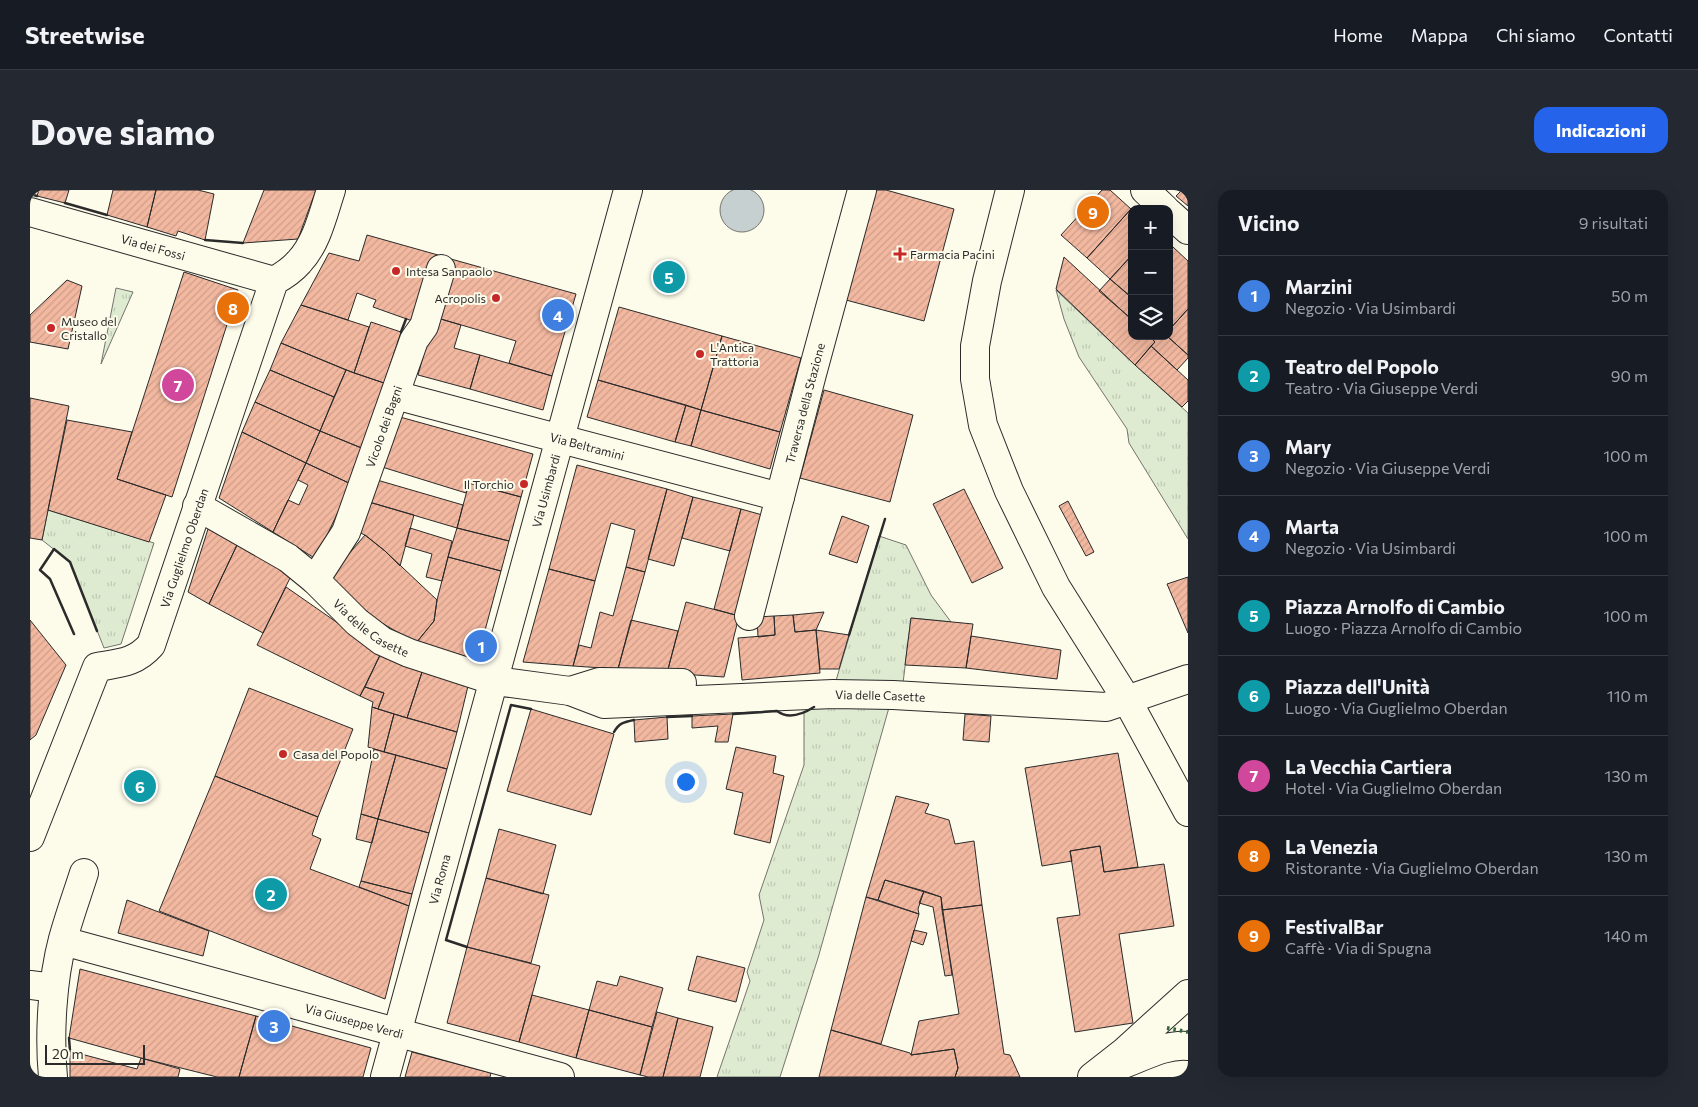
<!DOCTYPE html>
<html lang="it">
<meta charset="utf-8">
<style>
:root{--surface:#171b24;--page:#242831;--text:#f1f3f6;--muted:#9ea1a6;--line:#363941;--accent:#2563eb}
body{margin:0;font-family:Commissioner,sans-serif;background:var(--page);color:var(--text)}
.controls{position:absolute;right:15px;top:15px;display:grid;overflow:hidden;border-radius:10px;box-shadow:0 5px 20px #0002}
.controls button{width:45px;height:45px;display:grid;place-items:center;padding:0;border:0;border-bottom:1px solid var(--line);background:var(--surface);color:var(--text);font:25px sans-serif}
.scale{position:absolute;left:15px;bottom:12px;width:100px;box-sizing:border-box;padding-left:5px;border:2px solid #2b2b2b;border-top:0;font-size:14px;line-height:18px;white-space:nowrap;color:#2b2b2b;-webkit-text-stroke:4px #fdfbea;paint-order:stroke}
.you{position:absolute;left:655px;top:591px;width:18px;height:18px;margin:-12px;border:4px solid #fff;border-radius:50%;background:#1a73e8;box-shadow:0 0 0 8px #1a73e833}
.badge{display:grid;place-items:center;width:32px;height:32px;border-radius:50%;background:var(--accent);color:#fff;font-size:16px;font-weight:700}
.pin{position:absolute;translate:-50% -50%;border:2px solid #fff;box-shadow:0 1px 5px #0006}
.list{margin:0;padding:0;list-style:none}
h2{display:flex;justify-content:space-between;align-items:center;height:65px;margin:0;padding:0 20px;font-size:21px}
h2 small{font-size:16px;font-weight:400;color:var(--muted)}
.list li{display:grid;grid-template-columns:32px 1fr auto;gap:15px;align-items:center;box-sizing:border-box;height:80px;padding:0 20px;border-top:1px solid var(--line)}
.list b{display:block;font-size:19px;white-space:nowrap}
.list p{margin:0;font-size:16px;white-space:nowrap;color:var(--muted)}
.list em{font-size:16px;font-style:normal;color:var(--muted)}
.icon{flex:none;width:28px;height:28px;fill:none;stroke:currentColor;stroke-width:2;stroke-linecap:round;stroke-linejoin:round}
.map{position:relative;flex:none;width:1158px;height:887px;overflow:hidden;border-radius:15px}
header{display:flex;align-items:center;gap:30px;box-sizing:border-box;height:70px;padding:0 25px;background:var(--surface);border-bottom:1px solid var(--line)}
header strong{font-size:24px}
nav{display:flex;gap:28px;margin-inline-start:auto;font-size:18px}
.intro{display:flex;align-items:center;justify-content:space-between;box-sizing:border-box;height:120px;padding:0 30px}
h1{margin:0;font-size:35px}
.button{padding:12px 22px;border-radius:15px;background:var(--accent);color:#fff;font-size:18px;font-weight:700}
main{display:flex;gap:30px;padding:0 30px}
aside{flex:1;background:var(--surface);border-radius:15px;box-shadow:0 5px 20px #0002}
.map>svg:first-child{display:block}
.grass{fill:url(#grass-tufts);stroke:#74746e}
.water{fill:#c7d0d0;stroke:#74746e}
.building{fill:url(#building-hatch);stroke:#2b2b2b}
.lines{fill:none;stroke-linecap:round;stroke-linejoin:round}
.minor-casing{stroke:#2b2b2b;stroke-width:30}
.major-casing{stroke:#2b2b2b;stroke-width:30}
.minor{stroke:#fdfbea;stroke-width:28}
.major{stroke:#fdfbea;stroke-width:28}
.hedge{stroke:#34623c;stroke-width:4;stroke-dasharray:2.5 4;stroke-linecap:butt}
.wall{stroke:#2b2b2b;stroke-width:2.5}
.poi-dot{fill:#c62828;stroke:#fdfbea;stroke-width:2}
.labels{text-anchor:middle;dominant-baseline:central;stroke-width:4;stroke-linejoin:round;paint-order:stroke}
.street-label{font-size:12px;fill:#2b2b2b;stroke:#fdfbea}
.poi-label{font-size:12px;fill:#2b2b2b;stroke:#fdfbea;text-anchor:start}
</style>
<header>
<strong>Streetwise</strong>
<nav><a>Home</a><a>Mappa</a><a>Chi siamo</a><a>Contatti</a></nav>
</header>
<div class="intro"><h1>Dove siamo</h1><a class="button">Indicazioni</a></div>
<main>
<div class="map">
<svg width="1158" height="887" viewBox="0 0 1158 887">
<defs>
<pattern id="grass-tufts" width="24" height="20" patternUnits="userSpaceOnUse" patternTransform="scale(1.25)"><rect width="24" height="20" fill="#deebd1"/><path d="M3 7l-1-3M5 7V3M7 7l1-3M15 17l-1-3M17 17v-4M19 17l1-3" fill="none" stroke="#bfcab4"/></pattern>
<pattern id="building-hatch" width="6" height="6" patternUnits="userSpaceOnUse" patternTransform="scale(1.25)"><rect width="6" height="6" fill="#f2b8a0"/><path d="M-1 1l2-2M0 6l6-6M5 7l2-2" fill="none" stroke="#d09e8a"/></pattern>
</defs>
<rect width="100%" height="100%" fill="#fdfbea"/>
<path class="grass" d="M86,98L103,102L71,174Z
M1026,100L1105,175L1158,223V349L1099,253L1097,239L1049,167L1034,129Z
M18,320L124,353L91,454L74,458L40,372L12,350Z
M849,346L876,355L901,405L921,432L881,428L873,493L805,494Z
M860,514L788,768L750,887H687L720,791L717,782L734,730L729,705L774,575V523L787,515Z"/>
<path class="water" d="M690 20a22 22 0 1 1 44 0a22 22 0 1 1-44 0Z"/>
<path class="building" d="M9,0H39L35,13L7,6Z
M83,0H126L117,37L77,25Z
M126,0H168L184,4L175,50L148,41L146,46L117,37Z
M234,0H286L268,49L213,53Z
M846,0H856L924,19L894,131L816,110Z
M1072,0H1080L1101,19L1057,68L1031,45Z
M1152,0H1158V16L1146,6Z
M1101,19L1102,65L1080,89L1057,68Z
M337,45L408,65L388,133L343,117L346,110L327,103L318,130L271,115L299,63L329,71Z
M1143,57L1158,71V119L1139,140V60Z
M1102,65V102L1099,105L1080,89Z
M1034,67L1102,130V146H1119L1125,152L1105,175L1026,99Z
M421,69L546,104L522,186L479,173L486,151L404,127Z
M154,82L208,100L142,307L87,289Z
M1080,89L1102,108V122L1098,126L1069,101Z
M37,90L52,96L38,159L0,152V125Z
M271,115L339,137L324,183L251,153Z
M589,117L692,146L671,220L568,190Z
M1158,119V165L1137,146H1139V140Z
M404,127L431,135L424,158L450,165L440,199L388,185Z
M341,132L371,142L354,193L324,183Z
M692,146L771,168L750,242L671,220Z
M1119,146H1137L1158,165V168L1147,180L1121,156L1125,152Z
M251,153L316,180L304,207L240,180Z
M1121,156L1158,190V211L1152,217L1105,175Z
M450,165L522,186L513,220L440,199Z
M240,180L304,207L290,241L225,212Z
M316,180L354,193L334,259L290,241Z
M568,190L656,215L645,252L557,227Z
M794,200L883,225L860,312L770,288Z
M0,208L39,216L12,350L0,348Z
M225,212L290,241L276,273L212,242Z
M656,215L671,220L661,256L645,252Z
M671,220L750,242L740,279L661,256Z
M370,227L503,264L491,307L439,293L436,303L352,277Z
M37,230L102,242L87,289L136,305L119,352L18,320Z
M290,241L334,259L321,294L276,273Z
M212,242L276,273L243,342L189,308Z
M276,273L321,294L286,369L243,342L258,310L269,315L278,295L268,290Z
M547,275L637,299L615,382L596,377L605,340L581,333L565,391L519,379Z
M347,290L433,315L427,338L339,312Z
M439,293L491,307L479,351L427,338Z
M637,299L663,307L644,376L618,369Z
M934,299L973,378L942,393L903,314Z
M663,307L711,319L700,361L652,348Z
M1038,311L1064,362L1056,366L1029,316Z
M339,312L384,325L370,376L355,361L335,345L328,342Z
M711,319L736,326L709,426L684,419Z
M812,326L839,336L827,373L799,364Z
M380,338L422,351L412,391L396,387L402,364L375,356Z
M427,338L479,351L471,381L418,367Z
M178,339L207,355L179,414L158,402Z
M335,345L355,361L407,410L404,431L386,453L345,429L299,387Z
M207,355L262,384L233,443L179,414Z
M418,367L471,381L447,470L386,453L404,431L407,410Z
M596,377L615,382L588,479L543,476L549,455L561,458L570,422L583,426Z
M519,379L565,391L543,476L493,472Z
M1158,387V443L1137,394Z
M256,397L351,463L330,506L227,455Z
M656,412L709,426L694,487L637,483Z
M794,422L786,440L765,442L763,425Z
M763,425L765,442L786,440L790,483L712,490L708,448L745,445L744,426Z
M744,426L745,445L728,447L727,427Z
M881,428L943,434L936,478L875,475Z
M0,430L36,475L6,545L0,550Z
M601,430L648,441L637,483L588,479Z
M786,440L819,445L809,479H790Z
M941,446L1031,460L1027,489L936,478Z
M351,463L393,479L377,528L348,519L354,503L335,497Z
M393,479L438,496L427,542L377,528Z
M335,497L354,503L348,519L342,517L343,512L330,506Z
M219,498L323,539L288,627L185,586Z
M342,517L364,524L354,562L338,557Z
M501,519L584,544L561,625L477,601Z
M364,524L427,542L417,579L354,562Z
M703,524L698,552H685L688,536L662,538V526Z
M935,524L961,526L959,552L933,550Z
M637,527L638,549L605,552L604,530Z
M706,557L746,566L743,583L754,586L740,653L704,644L713,603L696,599Z
M344,559L366,565L348,629L331,624Z
M1088,563L1108,677L1074,682L1070,656L1040,661L1042,671L1012,676L995,578Z
M366,565L417,579L399,643L348,629Z
M185,586L288,627L282,645L291,649L280,679L379,716L355,809L129,721Z
M866,606L899,614L895,623L919,630L925,654L944,651L952,715L912,720L911,707L855,690L848,710L836,707Z
M331,624L348,629L342,653L326,649Z
M348,629L399,643L382,704L331,691Z
M469,639L526,655L513,704L456,688Z
M1070,656L1074,682L1134,674L1144,736L1089,744L1103,833L1045,842L1027,728L1050,725L1040,661Z
M456,688L519,705L501,773L437,757Z
M855,690L894,701L888,719L889,724L848,710Z
M331,691L382,704L379,716L329,697Z
M894,701L911,707L922,785L915,786L903,717L889,713Z
M836,707L889,724L851,854L801,840Z
M97,710L179,741L173,766L88,743Z
M952,715L974,864L980,865L990,887H925L928,878L924,859L881,865L889,831L929,824L912,720Z
M884,740L897,743L893,755L881,751Z
M437,757L510,776L489,852L417,833Z
M667,766L715,778L706,812L658,800Z
M50,779L226,826L209,887H187L111,868L39,848Z
M590,786L633,798L622,837L559,820L567,791L587,796Z
M502,805L559,820L546,868L489,852Z
M559,820L622,837L610,885L546,868Z
M627,822L648,828L633,887H618L610,885Z
M226,826L341,858L333,887H209Z
M648,828L683,837L670,887H633Z
M801,840L880,863L881,865L924,859L928,878L925,887H789Z
M40,861L107,879L111,868L150,879L148,887H40Z
M382,862L461,883L460,887H375Z"/>
<g class="lines">
<g class="minor-casing">
<g id="minor">
<path d="M1115,0L1135,19"/>
<path id="s1" d="M0,22L244,91"/>
<path d="M1139,23L1158,40"/>
<path id="s2" d="M365,205L750,307"/>
<path id="s3" d="M167,316L258,368L285,390L327,432L352,451L379,463L465,491L540,501L574,514L803,504L863,505L1076,517L1158,489"/>
<path id="s4" d="M285,390L316,342L384,150L394,136L411,79"/>
<path id="s5" d="M719,426L782,184L832,0"/>
<path d="M540,501L569,492L652,493"/>
<path id="s6" d="M0,647L67,477C90,473 105,473 121,455L244,91C253,86 262,80 269,72C287,53 293,24 301,0"/>
<path id="s7" d="M33,751L530,887"/>
<path d="M0,795L24,798"/>
<path d="M23,887C19,846 22,790 33,749C39,727 47,705 54,683"/>
<path id="s8" d="M355,887L598,0"/>
</g>
</g>
<g class="major-casing">
<path id="major" d="M980,0L957,91L945,156V189L953,235L979,301L1026,397L1097,510L1158,622
M1088,876C1112,868 1133,854 1158,856
M1062,887L1094,862L1158,804"/>
</g>
<use href="#minor" class="minor"/>
<use href="#major" class="major"/>
<path class="hedge" d="M1137,838L1158,842"/>
<path class="wall" d="M0,4L7,6
M35,13L77,25
M175,50L213,53
M371,142L376,129
M44,444L20,389L10,380L24,359L40,372L67,441
M819,445L855,329
M703,524L747,521C759,530 773,524 784,517
M637,527L662,526
M584,542C589,533 594,532 604,530
M437,757L416,750L481,515L501,519
M39,848L40,861"/>
</g>
<g class="poi-dot">
<path d="M867.5 56.5h5v5h5v5h-5v5h-5v-5h-5v-5h5z"/>
<circle cx="366" cy="81" r="5"/>
<circle cx="466" cy="108" r="5"/>
<circle cx="21" cy="138" r="5"/>
<circle cx="670" cy="164" r="5"/>
<circle cx="494" cy="294" r="5"/>
<circle cx="253" cy="564" r="5"/>
</g>
<g class="labels">
<g class="street-label">
<text stroke="none"><textPath href="#s1" startOffset="128">Via dei Fossi</textPath></text>
<text stroke="none"><textPath href="#s5" startOffset="220">Traversa della Stazione</textPath></text>
<text stroke="none"><textPath href="#s4" startOffset="169">Vicolo dei Bagni</textPath></text>
<text stroke="none"><textPath href="#s2" startOffset="199">Via Beltramini</textPath></text>
<text stroke="none"><textPath href="#s8" startOffset="608">Via Usimbardi</textPath></text>
<text stroke="none"><textPath href="#s6" startOffset="345">Via Guglielmo Oberdan</textPath></text>
<text stroke="none"><textPath href="#s3" startOffset="214">Via delle Casette</textPath></text>
<text stroke="none"><textPath href="#s3" startOffset="739">Via delle Casette</textPath></text>
<text stroke="none"><textPath href="#s8" startOffset="205">Via Roma</textPath></text>
<text stroke="none"><textPath href="#s7" startOffset="302">Via Giuseppe Verdi</textPath></text>
</g>
<g class="poi-label">
<text x="880" y="64">Farmacia Pacini</text>
<text x="376" y="81">Intesa Sanpaolo</text>
<text x="456" y="108" text-anchor="end">Acropolis</text>
<text x="31" y="131">Museo del<tspan x="31" dy="14">Cristallo</tspan></text>
<text x="680" y="157">L'Antica<tspan x="680" dy="14">Trattoria</tspan></text>
<text x="484" y="294" text-anchor="end">Il Torchio</text>
<text x="263" y="564">Casa del Popolo</text>
</g>
</g>
</svg>
<div class="controls">
<button>+</button>
<button>−</button>
<button><svg class="icon" aria-label="layers" viewBox="0 0 24 24"><path d="M12 4l9 5-9 5-9-5zM3 14l9 5 9-5"/></svg></button>
</div>
<div class="scale">20 m</div>
<div class="you"></div>
<div class="pin badge" style="left:451px;top:456px;background:#3f7fe0">1</div>
<div class="pin badge" style="left:241px;top:704px;background:#0f9aa8">2</div>
<div class="pin badge" style="left:244px;top:836px;background:#3f7fe0">3</div>
<div class="pin badge" style="left:528px;top:125px;background:#3f7fe0">4</div>
<div class="pin badge" style="left:639px;top:87px;background:#0f9aa8">5</div>
<div class="pin badge" style="left:110px;top:596px;background:#0f9aa8">6</div>
<div class="pin badge" style="left:148px;top:195px;background:#d1479c">7</div>
<div class="pin badge" style="left:203px;top:118px;background:#e8710a">8</div>
<div class="pin badge" style="left:1063px;top:22px;background:#e8710a">9</div>
</div>
<aside>
<h2>Vicino<small>9 risultati</small></h2>
<ul class="list">
<li><span class="badge" style="background:#3f7fe0">1</span><div><b>Marzini</b><p>Negozio · Via Usimbardi</p></div><em>50 m</em></li>
<li><span class="badge" style="background:#0f9aa8">2</span><div><b>Teatro del Popolo</b><p>Teatro · Via Giuseppe Verdi</p></div><em>90 m</em></li>
<li><span class="badge" style="background:#3f7fe0">3</span><div><b>Mary</b><p>Negozio · Via Giuseppe Verdi</p></div><em>100 m</em></li>
<li><span class="badge" style="background:#3f7fe0">4</span><div><b>Marta</b><p>Negozio · Via Usimbardi</p></div><em>100 m</em></li>
<li><span class="badge" style="background:#0f9aa8">5</span><div><b>Piazza Arnolfo di Cambio</b><p>Luogo · Piazza Arnolfo di Cambio</p></div><em>100 m</em></li>
<li><span class="badge" style="background:#0f9aa8">6</span><div><b>Piazza dell'Unità</b><p>Luogo · Via Guglielmo Oberdan</p></div><em>110 m</em></li>
<li><span class="badge" style="background:#d1479c">7</span><div><b>La Vecchia Cartiera</b><p>Hotel · Via Guglielmo Oberdan</p></div><em>130 m</em></li>
<li><span class="badge" style="background:#e8710a">8</span><div><b>La Venezia</b><p>Ristorante · Via Guglielmo Oberdan</p></div><em>130 m</em></li>
<li><span class="badge" style="background:#e8710a">9</span><div><b>FestivalBar</b><p>Caffè · Via di Spugna</p></div><em>140 m</em></li>
</ul>
</aside>
</main>
